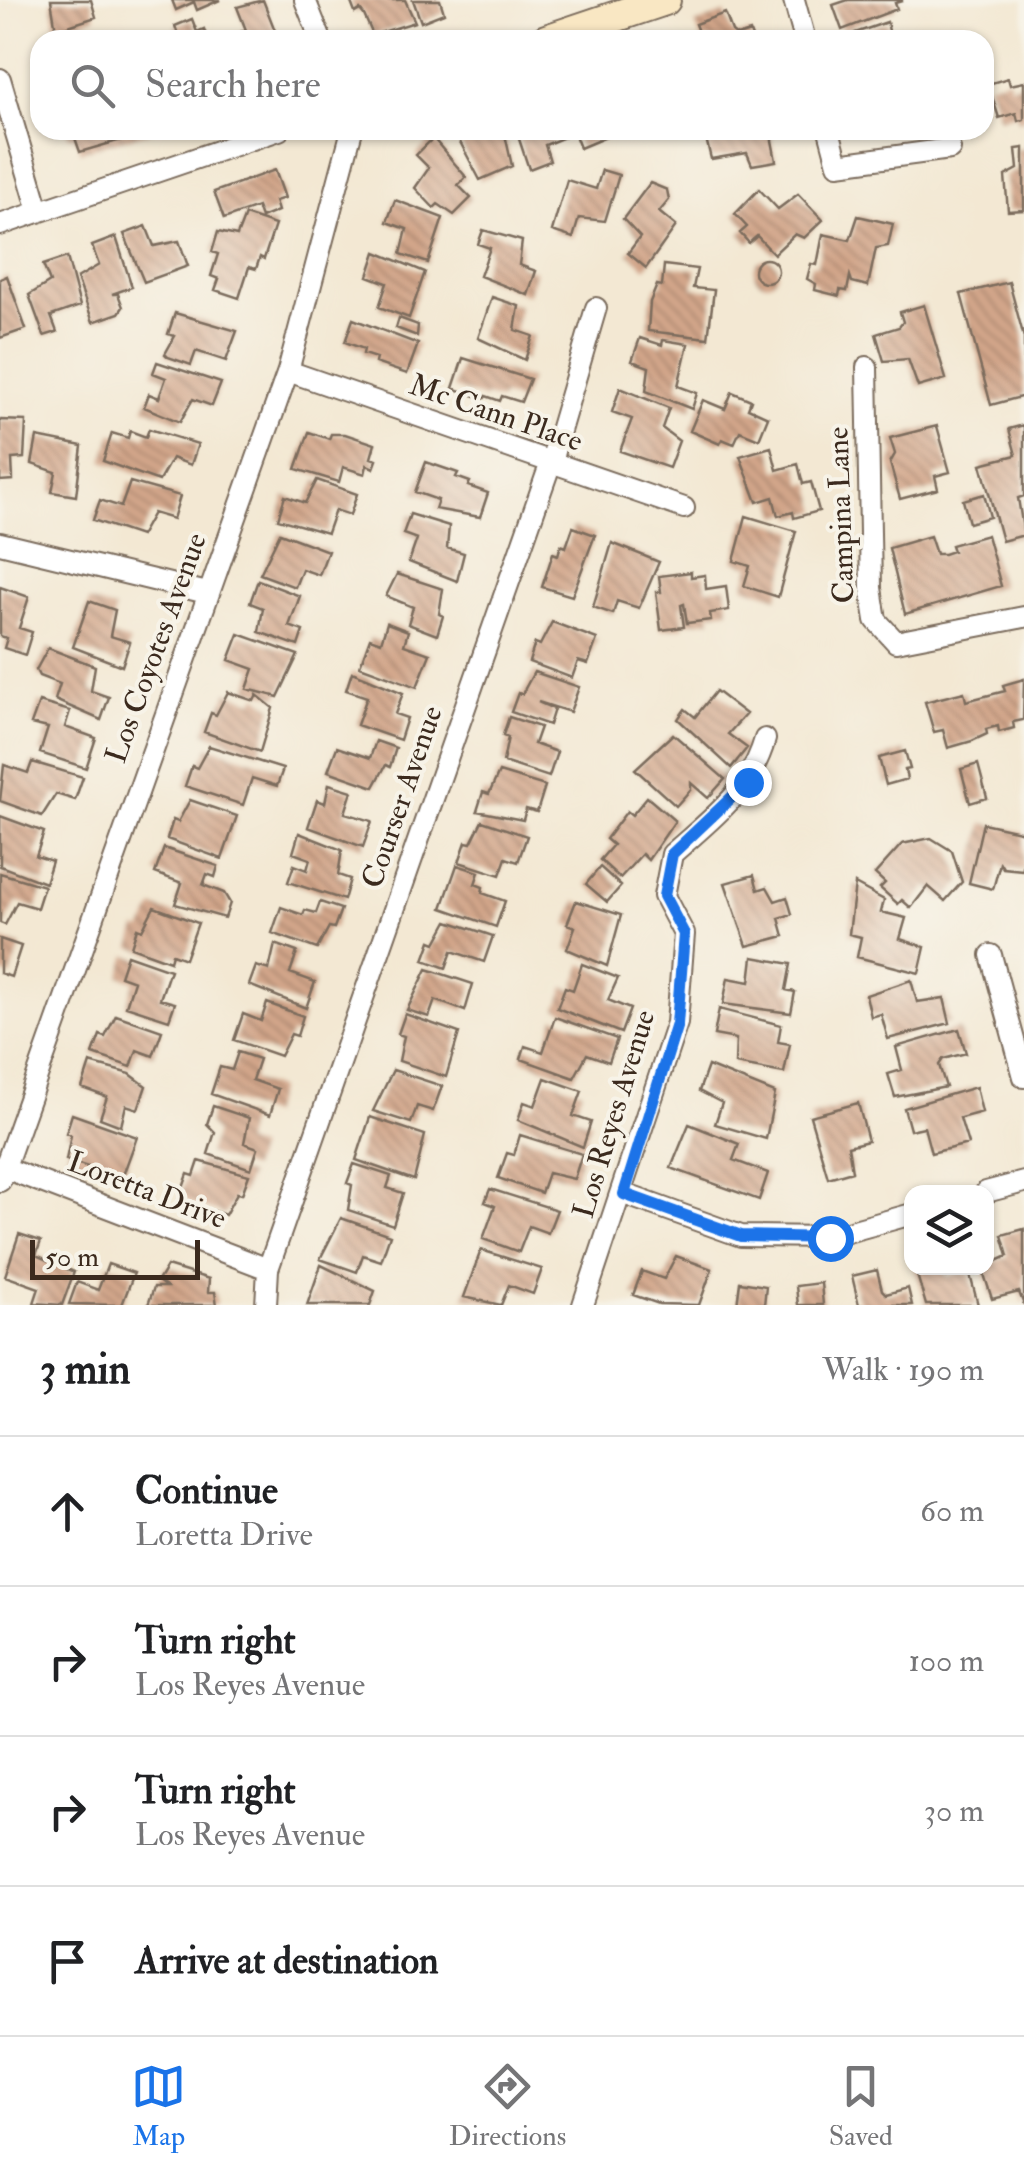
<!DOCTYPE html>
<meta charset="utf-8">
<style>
:root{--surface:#fff;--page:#f2f2f2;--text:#202124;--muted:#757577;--line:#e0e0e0;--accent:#1a73e8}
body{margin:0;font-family:"IM FELL Double Pica",serif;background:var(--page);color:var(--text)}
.controls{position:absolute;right:30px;bottom:30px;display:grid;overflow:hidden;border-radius:20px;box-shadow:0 2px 8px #0004}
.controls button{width:90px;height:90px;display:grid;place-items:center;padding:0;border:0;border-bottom:2px solid var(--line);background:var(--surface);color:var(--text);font:50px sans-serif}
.scale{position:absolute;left:30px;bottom:25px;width:170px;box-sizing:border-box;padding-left:10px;border:5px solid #3b2a1e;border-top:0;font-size:28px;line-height:35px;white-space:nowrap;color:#3b2a1e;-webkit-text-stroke:8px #f7f3e8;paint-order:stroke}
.stop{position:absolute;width:30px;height:30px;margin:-22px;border:8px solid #1a73e8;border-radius:50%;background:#fff}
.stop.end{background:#1a73e8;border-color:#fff;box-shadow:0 2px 10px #0008}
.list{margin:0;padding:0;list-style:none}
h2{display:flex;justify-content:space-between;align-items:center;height:130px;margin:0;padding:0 40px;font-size:42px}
h2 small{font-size:32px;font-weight:400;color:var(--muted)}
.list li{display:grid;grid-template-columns:65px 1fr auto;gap:30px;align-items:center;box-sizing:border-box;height:150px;padding:0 40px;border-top:2px solid var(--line)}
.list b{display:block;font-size:38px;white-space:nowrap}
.list p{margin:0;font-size:32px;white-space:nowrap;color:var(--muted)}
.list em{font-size:32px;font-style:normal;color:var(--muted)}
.icon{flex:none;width:55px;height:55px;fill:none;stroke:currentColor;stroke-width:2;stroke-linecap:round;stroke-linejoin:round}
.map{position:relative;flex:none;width:1024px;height:1305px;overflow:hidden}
.search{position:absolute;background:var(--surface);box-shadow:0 2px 8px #0004;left:30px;right:30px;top:30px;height:110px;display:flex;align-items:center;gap:25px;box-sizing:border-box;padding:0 35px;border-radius:30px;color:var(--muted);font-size:38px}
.sheet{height:730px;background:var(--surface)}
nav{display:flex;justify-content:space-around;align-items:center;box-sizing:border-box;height:140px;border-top:2px solid var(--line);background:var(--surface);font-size:28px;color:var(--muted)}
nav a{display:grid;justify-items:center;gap:5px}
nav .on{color:var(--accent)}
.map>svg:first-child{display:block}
.building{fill:url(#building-back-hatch)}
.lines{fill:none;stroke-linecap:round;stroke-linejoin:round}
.street-casing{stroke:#7b6c5d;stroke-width:24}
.secondary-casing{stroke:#7b6c5d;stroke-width:34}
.street{stroke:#fff;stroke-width:20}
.secondary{stroke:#f9e7c3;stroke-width:30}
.route{stroke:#1a73e8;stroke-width:12}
.labels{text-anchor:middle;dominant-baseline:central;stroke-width:8;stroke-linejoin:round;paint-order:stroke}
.street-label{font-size:30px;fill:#3b2a1e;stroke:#f7f3e8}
</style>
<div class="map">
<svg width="1024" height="1305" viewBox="0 0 1024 1305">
<defs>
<pattern id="building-back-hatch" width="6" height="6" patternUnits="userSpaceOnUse" patternTransform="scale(2.5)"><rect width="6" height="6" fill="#d2a68a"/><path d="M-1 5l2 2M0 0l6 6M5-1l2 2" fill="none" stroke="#ac8770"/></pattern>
</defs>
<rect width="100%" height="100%" fill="#f7f3e8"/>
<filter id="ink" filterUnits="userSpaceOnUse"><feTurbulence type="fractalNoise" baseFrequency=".01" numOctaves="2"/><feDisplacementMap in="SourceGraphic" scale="20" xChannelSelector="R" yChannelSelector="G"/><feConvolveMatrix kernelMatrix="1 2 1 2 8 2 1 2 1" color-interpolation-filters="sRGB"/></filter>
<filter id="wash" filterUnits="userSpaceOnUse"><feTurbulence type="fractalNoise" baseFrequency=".0048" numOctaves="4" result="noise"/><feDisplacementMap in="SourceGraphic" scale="40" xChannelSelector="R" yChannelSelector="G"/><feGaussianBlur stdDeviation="2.25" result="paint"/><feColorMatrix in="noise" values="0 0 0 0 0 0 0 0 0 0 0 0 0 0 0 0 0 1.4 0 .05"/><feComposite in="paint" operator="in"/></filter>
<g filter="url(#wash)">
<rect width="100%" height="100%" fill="#f3e8d3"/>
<g id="blocks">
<path class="building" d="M51,0H91L96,17L56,30Z
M172,0H220L197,10L194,2L176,10Z
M263,0L276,33L271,35L273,40H238L235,34L246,30L237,7Z
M350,0H405L415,22L373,35L364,15L360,10L355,13Z
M413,0H440L444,13L421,22Z
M848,0H902V1L895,3L897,9L842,30L833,5Z
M725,13L732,32L737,36L750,32L753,40H701L695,24Z
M192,19L197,32L204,29L208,40H180L175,26Z
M887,22L891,40H858L855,33Z
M1008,78L1010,85L1024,82V119L1018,121L1016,113L999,118L988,84Z
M66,130H152V131L80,152L74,135L69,137Z
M475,130H504L512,166L480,180L459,140Z
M516,130H565L567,136L545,145L550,161L529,169Z
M573,130H611L613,134L580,148Z
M704,130H770L776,161L752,165L747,153L711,159Z
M433,138L466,177L458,185L471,198L454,215L438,204L434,208L415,188L429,168L416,155Z
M1024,148V210L1008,211L1005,176L1018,169L1016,149Z
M275,170L285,198L275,201L278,211L261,218L257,207L224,219L214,192Z
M602,170L619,175L605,221L579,218L573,238L552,231L567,180L596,189Z
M650,183L667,190L669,200L659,212L676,226L646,268L628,253L640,237L623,219Z
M759,189L778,209L798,194L823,220L804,238L795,234L774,254L757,236L749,243L740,233L747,227L735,214Z
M395,200L443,218L428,263L401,254L407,229L387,222Z
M245,215L275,225L264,259L260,257L256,269L249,267L239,298L215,290L219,279L211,276L218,254L212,252L218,232L237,236Z
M858,216L893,224L888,246L876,248L868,286L852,282L850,276L847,291L840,290L839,296L815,290L816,284L807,279L811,264L817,265L823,234L850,240Z
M146,226L154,246L179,241L188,266L144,282L124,234Z
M483,230L522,241L519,265L536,271L528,295L480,276L490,248L478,244Z
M116,237L132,287L112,294H118L123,307L119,313L93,322L77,278L99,265L92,246Z
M376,252L425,272L409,318L379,307L387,283L368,276Z
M67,257L80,306L51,316L57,332L44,336L29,295L50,282L43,265Z
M754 271a12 12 0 1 1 24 0a12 12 0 1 1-24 0Z
M664,265L697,269L693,288L714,290L708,338L648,331L650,302L657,285L662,286Z
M7,276L26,329L0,338V279Z
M1009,282L1024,338V396L991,405L961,294Z
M492,297L519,306L515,330L533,336L525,360L478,338Z
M924,305L946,379L918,387L908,359L884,361L876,334L899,327L903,322L900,312Z
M175,313L237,331L226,361L196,351L191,365L168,357L165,354L175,336L168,334Z
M399,318L418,325L417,336L396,328Z
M353,319L418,344L407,374L375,363L376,358L363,354L364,349L345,342Z
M640,338L662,345L663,340L688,344L678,386L697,393L692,409L646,391L649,367L632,361Z
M463,358L530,379L521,402L502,396L500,401L486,396L484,399L453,388Z
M157,362L221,383L212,406L193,399L180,422L144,407L149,394L159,398L166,378L153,373Z
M620,388L669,408L662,428L679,441L669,468L620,451L632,419L612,412Z
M732,392L751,400L748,408L768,417L759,439L740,431L734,444L722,439L720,444L690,431L703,400L725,409Z
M0,420L26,421L24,458L12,459L13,480L0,481Z
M1024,425V496L1018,498L1024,535L1002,541L981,464L1016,455L1009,429Z
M937,426L950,472L935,476L938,489L900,499L890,463L895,454L890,438Z
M149,429L198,444L191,465L172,458L159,481L103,461L112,433L128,438L130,431L146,437Z
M309,432L329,439L331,434H345L375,444L371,458L377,460L374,468L367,465L365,474L343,467L339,482L296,469Z
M37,437L82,446L76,496L52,492L56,472L32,464Z
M771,447L777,470L798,464L803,484L811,482L819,511L794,518L793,512L778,516L773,497L757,502L740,456Z
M426,462L458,473L456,477L470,482L468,486L488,493L480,517L435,509L438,500L415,492Z
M317,480L357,494L350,515L335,510L327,533L278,519L285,496L305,503Z
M130,482L180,496L173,519L153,513L140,536L93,520L100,500L121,507Z
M984,494L990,517L969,523L963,500Z
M410,514L449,526L447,548L464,553L457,581L409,562L417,539L403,534Z
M746,516L796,531L778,597L744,586L750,566L734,561Z
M573,527L595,535L572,596L542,587L553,553L558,555L561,545L566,547Z
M280,533L328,551L319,575L302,569L295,587L260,574Z
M987,535L1001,586L905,614L889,548L930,536L936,554H944L953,551L951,545Z
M612,543L659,562L639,608L617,601L613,614L593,607Z
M691,572V577L705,575L706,589L726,586L729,610L710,613L711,620L687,623L684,604L681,605L684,627L661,630L656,592H661L659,576Z
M397,574L443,589L439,614L443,616L437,635L408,624L413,607L386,596Z
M258,580L300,596L289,626L303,631L298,646L259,632L263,608L250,603Z
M0,587L29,597L19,628L32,632L25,655L4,648L7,638L0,636Z
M89,601L115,610L110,636L130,642L122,666L73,647Z
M552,622L597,639L588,664L578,661L572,678L529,662L535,643L540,645Z
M387,623L408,631L404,645L430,654L417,687L360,666L370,638L381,642Z
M239,634L298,655L278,697L247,689L254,669L229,660Z
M48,648L95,666L91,691L109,697L101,720L55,700L60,684L39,676L36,670Z
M352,672L403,693L395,714L407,718L400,740L357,725L367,697L346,690Z
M534,672L579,687L570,712L538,702L554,709L549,725L511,712L518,693L522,694Z
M1024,679L1023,720L1013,722L1014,728L999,732L998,726L986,729L987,734L972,741L948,748L943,730L934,732L925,702L964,692L966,701L1005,691L1003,685Z
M716,691L746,714L728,734L747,748L731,768L678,719L685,709L695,717Z
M228,692L254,701L257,695L273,708L260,752L204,732L211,713L216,715Z
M39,702L70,711L65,727L96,738L86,768L40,753L48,728L31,724Z
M509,717L540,727L534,744L557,752L549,777L503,762L508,737L503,735Z
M673,734L725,779L708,798L691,783V789L676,806L635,769Z
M376,741L396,748L390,767L386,765L374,787L328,771L337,747L370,758Z
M209,746L283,769L277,786L252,778L243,805L185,786L192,766L197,768Z
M905,751L910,769L905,770L907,779L886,785L879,758Z
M32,762L83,777L75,800L56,794L42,816L0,801L4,765L28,773Z
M978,764L987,798L970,803L961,769Z
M499,772L545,786L537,812L526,809L523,820L477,811L483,792L489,794Z
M329,784L352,791L345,813L372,821L363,847L308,827L317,800L325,803Z
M647,797L675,821L648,860L642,854L620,878L600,860L613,845L606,839L627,811L632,815Z
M190,800L237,816L222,859L167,839L173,820L178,822Z
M0,816L44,832L36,856L52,861L45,883L0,866Z
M482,821L527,836L518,862L506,858L500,875L459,862L466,842L471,843Z
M983,823L1024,832L1023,870L1003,868L1000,863L993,889L969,883Z
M299,833L342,850L338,875L350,879L344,900L288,882L294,865L307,870L310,859L293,853Z
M931,838L952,851L962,882L945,901L928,886L911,908L902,900L898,904L880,888L885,883L875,874L902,844Z
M164,848L218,866L215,877L207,874L203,885L224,893L230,903L225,918L175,904L182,883L155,873Z
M457,865L479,872L475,884L483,887L482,893L505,901L496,927L442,908Z
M600,867L621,886L607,902L586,884Z
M0,873L44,886L37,908L17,902L5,925L0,923Z
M754,875L758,890L767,887L775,901L787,897L792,914L779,918L784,936L747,946L725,883Z
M855,884L884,900L881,912L906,918L900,939L925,947L919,973L857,957L861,937L849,934Z
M576,901L621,915L607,966L567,949L575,927L567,924Z
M320,902L341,909L334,928L329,927L317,949L272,933L281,907L303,915L305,910L316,913Z
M154,907L198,923L185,959L172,954L170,961L131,947L137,928L142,930Z
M448,921L493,936L484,962L452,951L446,968L424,960L431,941L436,943Z
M0,939L21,946L11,977L0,973Z
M275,944L297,952L290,973L315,982L306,1008L249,985L256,966L269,970Z
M127,955L170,970L160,999L175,1003L169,1020L126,1006L134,981L120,976Z
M753,957L791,964L786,990L795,992L791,1013L723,1004L728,978L750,982Z
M582,964L618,978L608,1000L630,1009L621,1033L557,1008L565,987L573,990Z
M427,969L473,984L465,1011L435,1000L429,1017L407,1010Z
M911,980L917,1002L944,998L950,1023L888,1039L881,1014L871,1017L866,995Z
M267,1003L303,1016L297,1036L291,1034L280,1056L234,1040L243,1014L261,1021Z
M719,1009L781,1025L778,1042L790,1044L784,1073L735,1064L736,1039L714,1035Z
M405,1014L459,1033L446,1077L399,1061L404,1036L398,1034Z
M116,1015L162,1031L153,1056L137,1050L131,1067L93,1054L100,1035L105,1037Z
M555,1017L617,1039L609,1062L587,1054L574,1078L521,1059L525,1046L543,1052Z
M959,1029L966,1053L943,1059L939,1065L946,1087L895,1097L888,1074L902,1070L896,1047Z
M238,1052L259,1059L252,1080L278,1089L270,1115L211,1094L220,1067L232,1070Z
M90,1063L130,1074L146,1086L138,1109L126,1105L121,1126L100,1118L107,1097L82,1088Z
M708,1066L775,1093L766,1139L715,1124L722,1103L699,1091Z
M393,1070L442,1086L433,1111L417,1106L411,1123L373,1111Z
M545,1078L582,1091L573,1116L591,1122L583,1147L518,1120L524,1102L535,1106Z
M976,1087L982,1112L960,1118L968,1144L931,1153L924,1127L910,1130L904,1108Z
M858,1103L868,1141L848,1146L852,1171L828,1178L810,1116Z
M213,1106L249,1118L244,1143L258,1148L251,1169L208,1154L215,1132L207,1124Z
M72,1114L137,1137L122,1178L66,1160L71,1135L66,1133Z
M370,1117L425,1135L414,1180L356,1160Z
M689,1124L739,1144L733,1160L768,1173L759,1200L671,1168Z
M520,1135L582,1154L574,1179L548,1173L541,1193L498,1178L507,1153L514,1155Z
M199,1161L249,1175L242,1194L237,1193L225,1215L179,1199L188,1174L194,1176Z
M354,1164L391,1176L387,1188L403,1193L393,1225L348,1210L352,1185L347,1183Z
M490,1189L557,1210L548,1233L529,1226L519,1252L483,1239L495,1206L485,1202Z
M341,1218L390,1235L381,1261L363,1255L357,1272L320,1259Z
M1024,1229V1305L1019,1292L992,1299L982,1268L1008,1256L1002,1235Z
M19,1234L41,1241L36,1255L74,1272L62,1305L34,1303L39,1288L5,1276Z
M481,1250L542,1269L533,1294L509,1285L501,1305L464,1297Z
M676,1256L712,1269L699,1305L659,1304L633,1295L642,1271L664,1279Z
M108,1264L134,1273L122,1305L69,1304L77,1282L98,1290Z
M321,1265L375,1291L370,1305H307Z
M167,1266L209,1279L208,1292H215L217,1305H148L154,1287H166L158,1281Z
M915,1268H943L947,1277L969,1271L978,1305H926Z
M877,1270L882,1290L886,1294L908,1288L912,1305H859L852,1276Z
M740,1282L766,1286L764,1305H737Z
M821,1283L823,1305H798L796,1286Z"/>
</g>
</g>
<g filter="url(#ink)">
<use href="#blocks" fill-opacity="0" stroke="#7b6c5d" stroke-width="2.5"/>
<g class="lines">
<g class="street-casing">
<path id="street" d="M305,0L321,40
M794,0L805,40
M0,79L39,211
M829,130L838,164L950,149
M0,225L279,130
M867,367L871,588L876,620L896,642L1024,617
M288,371L684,508
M0,543L207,593
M991,955L1024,1077
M5,1168L268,1269
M0,1181L288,371L352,130
M986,1192L1024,1182
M624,1194L741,1236L829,1237L912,1214
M266,1305L268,1269L550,465L596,308
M583,1305L677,1023L684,934L664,896L672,854C711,819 750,792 765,739"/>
</g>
<g class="secondary-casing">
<path id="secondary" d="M546,40L665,0"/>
</g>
<use href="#street" class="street"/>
<use href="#secondary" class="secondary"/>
</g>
</g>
<g class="lines" filter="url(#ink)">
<path class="route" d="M748,782L672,854L664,896L684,934L677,1024L624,1194L741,1236L830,1238"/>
</g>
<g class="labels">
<g class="street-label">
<text transform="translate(496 413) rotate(19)">Mc Cann Place</text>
<text transform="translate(841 515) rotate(-92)">Campina Lane</text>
<text transform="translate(156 648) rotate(-70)">Los Coyotes Avenue</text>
<text transform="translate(402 797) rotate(-71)">Courser Avenue</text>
<text transform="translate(614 1114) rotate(-73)">Los Reyes Avenue</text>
<text transform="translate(147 1190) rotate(21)">Loretta Drive</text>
</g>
</g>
</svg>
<div class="controls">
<button><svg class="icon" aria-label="layers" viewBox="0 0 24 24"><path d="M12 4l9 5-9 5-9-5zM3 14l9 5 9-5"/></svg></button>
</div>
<div class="scale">50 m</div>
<div class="stop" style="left:830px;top:1238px"></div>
<div class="stop end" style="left:748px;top:782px"></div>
<div class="search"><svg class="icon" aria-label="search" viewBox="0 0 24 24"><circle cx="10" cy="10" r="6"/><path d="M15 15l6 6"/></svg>Search here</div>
</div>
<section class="sheet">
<h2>3 min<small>Walk · 190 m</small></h2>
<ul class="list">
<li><svg class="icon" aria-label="ahead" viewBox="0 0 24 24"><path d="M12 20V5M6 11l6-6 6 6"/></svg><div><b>Continue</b><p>Loretta Drive</p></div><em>60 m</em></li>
<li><svg class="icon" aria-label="right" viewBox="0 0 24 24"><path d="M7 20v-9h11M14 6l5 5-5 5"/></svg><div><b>Turn right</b><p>Los Reyes Avenue</p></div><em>100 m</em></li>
<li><svg class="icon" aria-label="right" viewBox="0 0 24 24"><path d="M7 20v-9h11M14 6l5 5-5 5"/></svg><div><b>Turn right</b><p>Los Reyes Avenue</p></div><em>30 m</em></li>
<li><svg class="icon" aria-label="arrive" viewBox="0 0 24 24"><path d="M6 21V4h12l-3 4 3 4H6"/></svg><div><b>Arrive at destination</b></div></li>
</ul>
</section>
<nav>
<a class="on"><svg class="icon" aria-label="map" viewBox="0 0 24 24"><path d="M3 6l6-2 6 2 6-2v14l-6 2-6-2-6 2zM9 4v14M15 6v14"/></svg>Map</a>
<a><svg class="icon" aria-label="directions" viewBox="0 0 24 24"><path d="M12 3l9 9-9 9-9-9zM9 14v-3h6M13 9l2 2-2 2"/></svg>Directions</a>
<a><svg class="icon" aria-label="saved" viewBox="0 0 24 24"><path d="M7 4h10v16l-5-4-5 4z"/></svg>Saved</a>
</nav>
